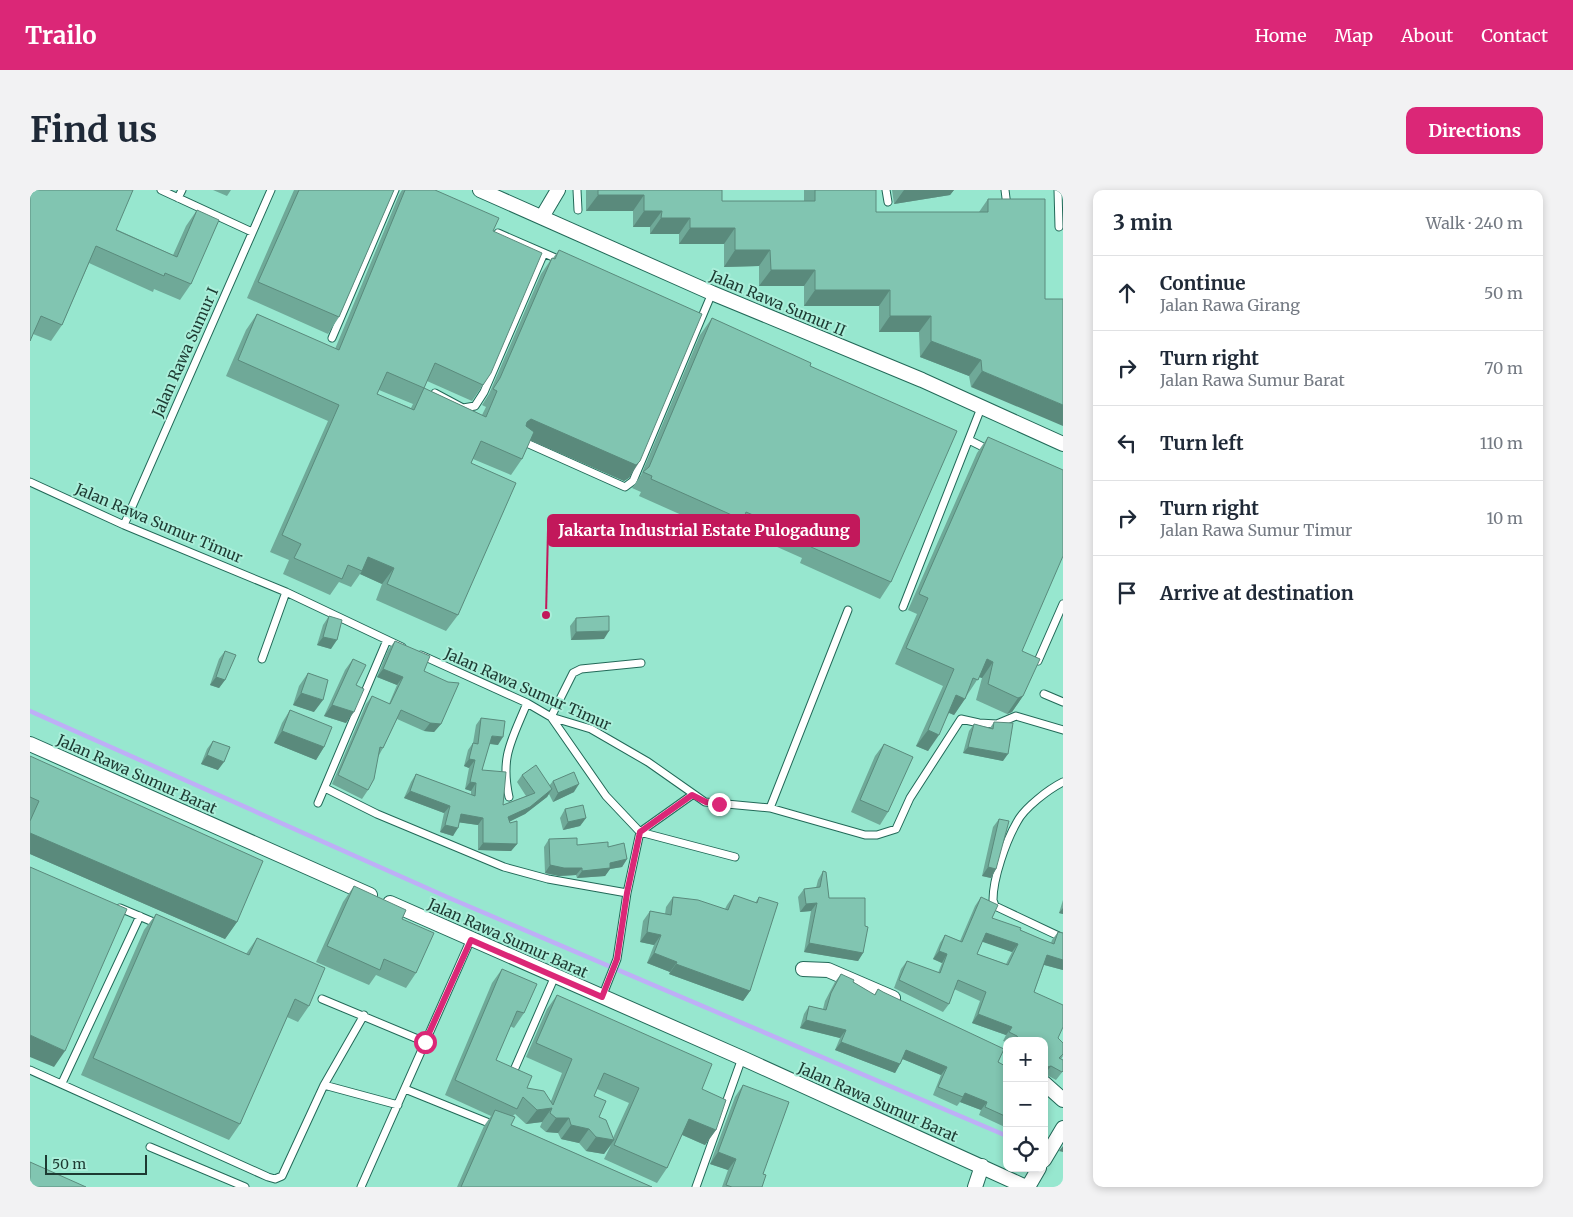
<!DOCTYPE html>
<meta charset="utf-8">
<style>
:root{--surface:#fff;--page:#f2f2f3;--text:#1f2937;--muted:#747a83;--line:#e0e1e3;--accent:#db2777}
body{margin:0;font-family:Merriweather,serif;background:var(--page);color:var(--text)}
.controls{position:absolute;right:15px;bottom:15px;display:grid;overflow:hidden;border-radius:10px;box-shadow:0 2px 8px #0003}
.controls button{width:45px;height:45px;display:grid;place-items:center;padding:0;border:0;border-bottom:1px solid var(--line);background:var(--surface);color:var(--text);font:25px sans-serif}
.scale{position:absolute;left:15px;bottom:12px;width:102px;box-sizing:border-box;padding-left:5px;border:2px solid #1d3a32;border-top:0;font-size:14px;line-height:18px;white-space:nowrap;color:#1d3a32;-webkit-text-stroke:4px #aaefda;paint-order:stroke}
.stop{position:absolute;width:15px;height:15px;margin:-11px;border:4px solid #db2777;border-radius:50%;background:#fff}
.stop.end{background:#db2777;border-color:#fff;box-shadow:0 1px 5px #0008}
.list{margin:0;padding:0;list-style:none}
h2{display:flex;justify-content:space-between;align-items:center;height:65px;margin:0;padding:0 20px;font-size:21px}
h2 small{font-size:16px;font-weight:400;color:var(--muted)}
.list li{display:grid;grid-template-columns:32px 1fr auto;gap:15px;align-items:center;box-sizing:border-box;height:75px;padding:0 20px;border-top:1px solid var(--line)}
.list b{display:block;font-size:19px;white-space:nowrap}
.list p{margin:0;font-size:16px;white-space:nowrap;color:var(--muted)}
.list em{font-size:16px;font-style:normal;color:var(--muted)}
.icon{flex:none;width:28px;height:28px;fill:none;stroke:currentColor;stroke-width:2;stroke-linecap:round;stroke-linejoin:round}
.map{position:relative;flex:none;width:1033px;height:997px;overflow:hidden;border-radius:10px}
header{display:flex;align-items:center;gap:30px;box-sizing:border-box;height:70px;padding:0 25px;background:var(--accent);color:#fff}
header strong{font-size:24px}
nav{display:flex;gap:28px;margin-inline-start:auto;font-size:18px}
.intro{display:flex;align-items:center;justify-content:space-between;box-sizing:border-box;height:120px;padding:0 30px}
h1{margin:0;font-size:35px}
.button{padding:12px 22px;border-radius:10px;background:var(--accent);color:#fff;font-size:18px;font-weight:700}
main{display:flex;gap:30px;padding:0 30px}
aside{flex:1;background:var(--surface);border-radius:10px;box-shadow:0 2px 8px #0003}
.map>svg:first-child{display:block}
.built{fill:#97e7cf;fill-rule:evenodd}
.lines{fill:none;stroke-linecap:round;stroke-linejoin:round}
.stream{stroke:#beaff7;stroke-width:4.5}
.service-casing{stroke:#226958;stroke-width:9}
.minor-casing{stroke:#226958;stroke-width:16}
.service{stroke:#fff;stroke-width:7}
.minor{stroke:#fff;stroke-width:14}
.wall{fill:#6fa998;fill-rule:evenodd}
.shaded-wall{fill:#5a8a7c}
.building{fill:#81c5b1;stroke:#5a8a7c;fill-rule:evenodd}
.route{stroke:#db2777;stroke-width:6}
.labels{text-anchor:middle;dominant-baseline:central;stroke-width:4;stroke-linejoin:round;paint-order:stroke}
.street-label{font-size:15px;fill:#1d3a32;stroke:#aaefda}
.leader{fill:none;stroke:#c2185b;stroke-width:2}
.callout-dot{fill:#c2185b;stroke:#aaefda;stroke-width:2}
.callout{fill:#c2185b;stroke:#c2185b;stroke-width:2}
.callout-label{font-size:16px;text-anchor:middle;font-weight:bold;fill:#fff}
</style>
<header>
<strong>Trailo</strong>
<nav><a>Home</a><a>Map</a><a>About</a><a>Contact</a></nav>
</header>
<div class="intro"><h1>Find us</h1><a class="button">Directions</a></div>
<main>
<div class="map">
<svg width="1033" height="997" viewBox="0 0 1033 997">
<rect width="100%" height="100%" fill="#aaefda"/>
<path class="built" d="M0,0H1033V997H0ZM977,851H1014V978H977Z"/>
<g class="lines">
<path class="stream" d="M0,521L417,707L977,946"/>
<g class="service-casing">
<path id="service" d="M131,0L222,42
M547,0L548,20
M856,0L858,12
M975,0L977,16
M1028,0L1029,37
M148,8L152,0
M468,43L530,70
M302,148L365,0
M405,203L433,218L445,216L454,202L514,63
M939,250L959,260
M492,251L595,297L603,291L682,103
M0,292L94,335L256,402L372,457
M94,335L241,0
M873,417L951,218
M391,465L497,513L521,527L561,539L618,572L675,612L740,618L835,645H847L866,639L880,608L931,529L949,533L967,534L986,526L1033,540
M232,469L256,402
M1008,471L1033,414
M1014,504L1033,512
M1033,592C1019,599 994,618 987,632C976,651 963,688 963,710L965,716L1033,748
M295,598L347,624L474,677L518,689L597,703
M662,605L610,642L705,667
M479,607C470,566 482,550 497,513
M288,613L357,450
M740,618L818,420
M90,718L128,734
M572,807L587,769L597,703L610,642L576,606L521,527L543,483L551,479L611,473
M292,809L395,852
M0,880L238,987L245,989L252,986L294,895L368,915
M481,887L525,786
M32,893L110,726
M294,895L334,825
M375,899L464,935
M120,957L215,997
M331,997L441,749
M666,997L712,868"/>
</g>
<g class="minor-casing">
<path id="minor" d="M450,0L682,103L892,190L1033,254
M512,27L528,0
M0,554L340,705
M360,713L712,868L996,997
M773,779L798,780L863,808
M1014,893L1033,910
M1014,970L1033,938
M945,997L952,976
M998,997L1009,978"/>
</g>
<use href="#service" class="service"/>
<use href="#minor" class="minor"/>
</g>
<path class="wall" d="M0,0L143,65L156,36L167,20L161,94L150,110L124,99L123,102L59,73L32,135L21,151L3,144Z
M183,0H201L197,6Z
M264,0H364L309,127L298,144L217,108Z
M372,0H405L463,41L453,195L442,211L397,191L394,198L452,225L456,217L452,215L459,204L511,84L522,68H523L529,60L599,288L594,291L500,250L492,269L481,285L443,269L441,273L428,425L416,441L346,410L352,394L330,384L321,397L309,392L300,405L253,384L259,370L240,362L298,231L196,186L216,140L227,124L305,159L369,5ZM349,200L383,214L381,218L347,204Z
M556,0H692V11H774V0H846V22H949L958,9L1015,109L941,197L939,186L890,167L889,142H849V116H774V96H729V76L694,77V54H649V44H620V37H603V21H556Z
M862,0H924L920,5L864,14Z
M682,128L780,176L861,392L850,409L770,373L772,368L707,339L701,347L609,306L611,302L602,298L611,285L670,145Z
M958,247L992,461L993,506L982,522L977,524L946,510L952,488L949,487L924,525L919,523L898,561L886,556L913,496L865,474L887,424L878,420L947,263Z
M299,426L301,459L287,455L293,435Z
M546,428L574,449L541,450L540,436Z
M365,451L394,481L411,534L404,542L394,541L367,529L353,558L348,567L338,600L332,609L302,594L336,514L342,506L359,514L367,495L347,487L358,460Z
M195,461V490L189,498L180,495L189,469Z
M323,469L326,495L316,533L294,526L315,480Z
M278,483L284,522L263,515L269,496Z
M260,520L294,557L286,570L244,553L252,533Z
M451,528L468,555L459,554L452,580L473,615L496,606L487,592L492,585L519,596L523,591L544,602L523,612L519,604L517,607L495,624L479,632L487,654L481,661L448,660V635L429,632L423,646L410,642L414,623L374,608L381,592L386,584L441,605V601L435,599L439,578L434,576L438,560L443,553L446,535Z
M964,532L973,571L933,563L939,541L944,534L960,538Z
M183,551L188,580L171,574L177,559Z
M854,554L858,622L850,635L821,622L845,566Z
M0,566L207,732L195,749L0,664Z
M535,619L556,628L550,636L533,640L530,628Z
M969,629L966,679L961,688L952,686L963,637Z
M519,649L547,655L578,657L597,669L592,677L580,679L575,686L547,688L546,685L529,686L515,683L514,657Z
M793,681L799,708L833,763L828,771L774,762L781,721L770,722L768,707L774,699L786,698L788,690Z
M324,696L372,729L386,783L376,798L346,785L339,795L286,772L313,712Z
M704,705L725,713L729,707L720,801L713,811L639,784L640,782L617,773L624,755L610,752L613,731L620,721L635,724L636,717L643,707L695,719L697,715Z
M951,707L962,728L1011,749L1021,753L1022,750L1028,742L1033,743V780L1014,775L1004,802L1028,848L1033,866L1031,869L1033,881L1026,890L1015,884L1014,851H977V852L973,851L976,845L942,833L950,811L924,799L919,814L913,822L864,798L871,779L877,771L908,783L912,773L903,769L910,753L915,745L930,751L945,716ZM952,751L982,762L976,774L947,764Z
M1033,710V724L1029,723Z
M126,724L216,764L227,748L279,816L268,832L257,827L210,934L199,950L51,885L114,740Z
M472,779L494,823L484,838L480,836L466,870L497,898L521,911L532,883L496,867L517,819L527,805L672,899L686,940L675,955L652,945L637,978L627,993L574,969L581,955L574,964L556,961L549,953L531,949L528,943L516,942L510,937L512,932L496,934L485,924L483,926L481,935L622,997H427L454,936L461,926L415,905L462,793ZM567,899L599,913L583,948L569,927L564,906Z
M811,784L844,805L848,799L968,872L977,877V938L949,925L951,920L930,912L927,916L903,905L911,885L873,869L870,874L865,883L805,860L810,848L770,838L774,824L779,816L793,819L795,811L805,792Z
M713,895L733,984L732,997H692L698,980L680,974L705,907Z"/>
<path class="shaded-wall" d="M874,0H924L920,5L864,14Z
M568,5H614L603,21H556Z
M614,21H632L620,37H603Z
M631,28H660L649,44H620Z
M660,38H705L694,54H649Z
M705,60H740L729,76L694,77Z
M741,80H785L774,96H729Z
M785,100H860L849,116H774Z
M860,126H901L889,142H849Z
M901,151L951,170L939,186L890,167Z
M952,181L1033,215V236L941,197Z
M501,229L610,271L599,288L594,291L490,246L497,232Z
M338,367L364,378L352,394L330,384L332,381Z
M579,441L574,449L541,450L546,442Z
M293,447L307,450L301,459L287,455Z
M957,469L963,472L952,488L946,486Z
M353,479L373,487L367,495L347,487Z
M186,487L195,490L189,498L180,495Z
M271,503L293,510L284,522L263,515Z
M926,505L935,509L924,525L915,521Z
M993,506L982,522L977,524L988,508Z
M302,515L324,522L316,533L294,526Z
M400,533L411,534L404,542L394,541Z
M898,540L909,545L898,561L886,556Z
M252,541L294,557L286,570L244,553Z
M462,546L473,547L468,555L456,553Z
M938,557L978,564L973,571L933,563Z
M177,565L194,572L188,580L171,574Z
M439,569L445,570L439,578L434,576Z
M440,592L446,593L441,601L435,599Z
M549,594L544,602L523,612L528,603Z
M522,599L517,607L495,624L472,635L478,627Z
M380,601L420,616L414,623L374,608Z
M431,624L453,628L448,635L426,632Z
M556,628L550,636L533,640L538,632Z
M415,635L428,638L423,646L410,642Z
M0,643L207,732L195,749L0,664Z
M453,653L487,654L481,661L448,660Z
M597,669L592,677L580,679L575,686L547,688L552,681L580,673Z
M520,675L552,678L546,685L529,686L515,683Z
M958,677L966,679L961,688L952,686Z
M787,713L781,721L770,722L776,714Z
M1033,718V724L1029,723Z
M617,742L631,745L624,755L610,752Z
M956,743L988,754L982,762L950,751Z
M779,753L833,763L828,771L774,762Z
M909,761L917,764L912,773L903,769Z
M624,763L647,772L640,782L617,773Z
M1017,765L1033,770V780L1011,774Z
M646,774L720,801L713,811L639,784Z
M948,824L982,837L976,845L942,833Z
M776,830L816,840L810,848L770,838Z
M0,845L35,861L24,877L0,867Z
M811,852L870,874L865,883L805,860Z
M876,860L917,877L911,885L870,868Z
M1021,876L1015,884L1014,885V879L1017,877Z
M935,903L957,912L951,920L930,912Z
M522,918L512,932L496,934L507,920Z
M526,928H539L528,943L516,942Z
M659,929L686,940L675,955L648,943Z
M541,935L559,939L549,953L531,949Z
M566,947L584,950L574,964L556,961Z
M1033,956V962L1029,961Z
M688,962L706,969L698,980L680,974Z"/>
<path class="building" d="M0,0H103L86,40L147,67L167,20L189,30L161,94L135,83L134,86L66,56L32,135L11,126L0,151Z
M269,0H364L309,127L228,92Z
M375,0H405L469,28L463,41L512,63L461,183L453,195L405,173L394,198L456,227L467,201L463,199L470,188L522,68L525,69L529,60L672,124L610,271L606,275L501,229L497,232L496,236L504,242L492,269L451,251L441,273L486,293L428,425L357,394L364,378L338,367L332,381L318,375L312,389L264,368L271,354L252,345L309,215L208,170L227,124L309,160ZM357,182L394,198L384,220L347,204Z
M568,0H692V11H785V0H846V22H958V9H1015V109H1033V215L952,181L951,170L901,151V126H860V100H785V80H741L740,60H705V38H660V28H631L632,21H614V5H568Z
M682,128L781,173L780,176L927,241L861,392L781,357L784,351L716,322L713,330L621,289L622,286L613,282L619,277Z
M958,247L1033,280V366L992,461L1010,469L993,506L988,508L958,494L963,472L957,469L948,490L943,488L935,509L926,505L909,545L898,540L924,479L876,458L898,408L889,404Z
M299,426L312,430L307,450L293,447Z
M579,426V441L546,442V428Z
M365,451L400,466L394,481L418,492L429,493L411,534L400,533L371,520L353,558L350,557L344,589L338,600L308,585L342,506L360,514L373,487L353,479Z
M195,461L206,465L195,490L186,487Z
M323,469L336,475L326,495L334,499L324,522L302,515Z
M278,483L298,490L293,510L271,503Z
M260,520L302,537L294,557L252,541Z
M451,528L475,531L473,547L462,546L452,580L476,582L473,615L505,603L492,585L506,575L522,599L500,617L478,627L480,633L487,631V654L453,653V628L431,624L428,638L415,635L420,616L380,601L386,584L445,606L446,593L440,592L445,570L439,569L443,553L448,554Z
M964,532L983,533L978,564L938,557L944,534L963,539Z
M183,551L200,557L194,572L177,565Z
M854,554L883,567L858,622L830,610Z
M0,566L233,671L207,732L0,643V631L9,611L0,607Z
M544,582L549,594L528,603L523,591Z
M553,615L556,628L538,632L535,619Z
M969,629L979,631L966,679L958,677Z
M547,648V655L578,652V657L594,653L597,669L580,673V678L552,681V678H534L520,675L519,649Z
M0,677L97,719L35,861L0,845Z
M793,681L796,682L799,708H835V736L838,737L833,763L779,753L787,713L776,714L774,699L790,697Z
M324,696L376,720L372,729L404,743L386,783L354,769L350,780L297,756Z
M704,705L727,713L729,707L748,713L720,801L646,774L647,772L624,763L631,745L617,742L620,721L641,725L643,707L668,710L698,720Z
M951,707L968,715L962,728L991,738L990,740L1011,749L1024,754L1028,742L1033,743V770L1017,765L1004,802L1033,815V837L1028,848L1033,853V864L1029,868L1033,870V881L1032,882L1021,876L1017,877L1014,879V851H990L987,846L979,842L982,837L948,824L956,802L928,790L919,814L869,790L877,771L910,783L917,764L909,761L915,745L932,752ZM956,743L988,754L978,775L947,764Z
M126,724L219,765L227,748L295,778L279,816L265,809L210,934L63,868Z
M472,779L507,794L494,823L487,821L466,870L502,886L497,898L514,901L523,915L542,869L506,853L527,805L682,874L672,899L696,910L686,940L659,929L637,978L584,955L609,898L574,883L564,906L576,911L569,927L576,930L584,950L566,947L559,939L541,935L539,928H526L520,923L522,918L507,920L493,907L487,919L425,890Z
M811,784L824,790L823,792L845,805L848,799L853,802L974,859L968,872L977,877V927L955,917L957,912L935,903L933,907L908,897L917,877L876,860L870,874L811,852L816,840L776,830L779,816L796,820L801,803Z
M713,895L759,912L733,984L736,985L732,997H702L696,995L706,969L688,962Z
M465,920L485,927L481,935L622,997H431Z
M0,972L56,997H0Z"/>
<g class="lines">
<path class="route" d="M395,852L441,750L572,807L587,769L597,703L610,642L662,605L676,612L689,614"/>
</g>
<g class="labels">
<g class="street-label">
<text transform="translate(748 113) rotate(23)">Jalan Rawa Sumur II</text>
<text transform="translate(155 162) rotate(-66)">Jalan Rawa Sumur I</text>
<text transform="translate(129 333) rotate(23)">Jalan Rawa Sumur Timur</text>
<text transform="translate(498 499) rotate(24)">Jalan Rawa Sumur Timur</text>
<text transform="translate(107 584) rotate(24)">Jalan Rawa Sumur Barat</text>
<text transform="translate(478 748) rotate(24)">Jalan Rawa Sumur Barat</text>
<text transform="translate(848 912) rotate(24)">Jalan Rawa Sumur Barat</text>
</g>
</g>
<path class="leader" d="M516 425L518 340"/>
<circle class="callout-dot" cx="516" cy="425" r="5"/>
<rect class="callout" x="518" y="325" width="311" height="31" rx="5"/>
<g class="callout-label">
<text x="674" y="346">Jakarta Industrial Estate Pulogadung</text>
</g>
</svg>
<div class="controls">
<button>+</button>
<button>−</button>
<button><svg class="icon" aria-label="locate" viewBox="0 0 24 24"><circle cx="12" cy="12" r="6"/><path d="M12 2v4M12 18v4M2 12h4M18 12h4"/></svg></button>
</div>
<div class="scale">50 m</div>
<div class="stop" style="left:395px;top:852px"></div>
<div class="stop end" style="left:689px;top:614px"></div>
</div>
<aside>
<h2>3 min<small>Walk · 240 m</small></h2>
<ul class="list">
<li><svg class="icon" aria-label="ahead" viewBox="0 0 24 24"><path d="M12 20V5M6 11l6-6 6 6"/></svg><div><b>Continue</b><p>Jalan Rawa Girang</p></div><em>50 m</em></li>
<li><svg class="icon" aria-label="right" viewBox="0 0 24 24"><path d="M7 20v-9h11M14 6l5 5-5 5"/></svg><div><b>Turn right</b><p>Jalan Rawa Sumur Barat</p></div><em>70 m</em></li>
<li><svg class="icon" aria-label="left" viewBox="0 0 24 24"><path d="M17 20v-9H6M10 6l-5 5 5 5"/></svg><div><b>Turn left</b></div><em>110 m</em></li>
<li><svg class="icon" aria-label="right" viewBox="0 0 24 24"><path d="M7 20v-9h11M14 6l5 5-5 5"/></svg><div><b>Turn right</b><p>Jalan Rawa Sumur Timur</p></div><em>10 m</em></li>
<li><svg class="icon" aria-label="arrive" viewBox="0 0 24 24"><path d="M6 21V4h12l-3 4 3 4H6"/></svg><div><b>Arrive at destination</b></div></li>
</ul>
</aside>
</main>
